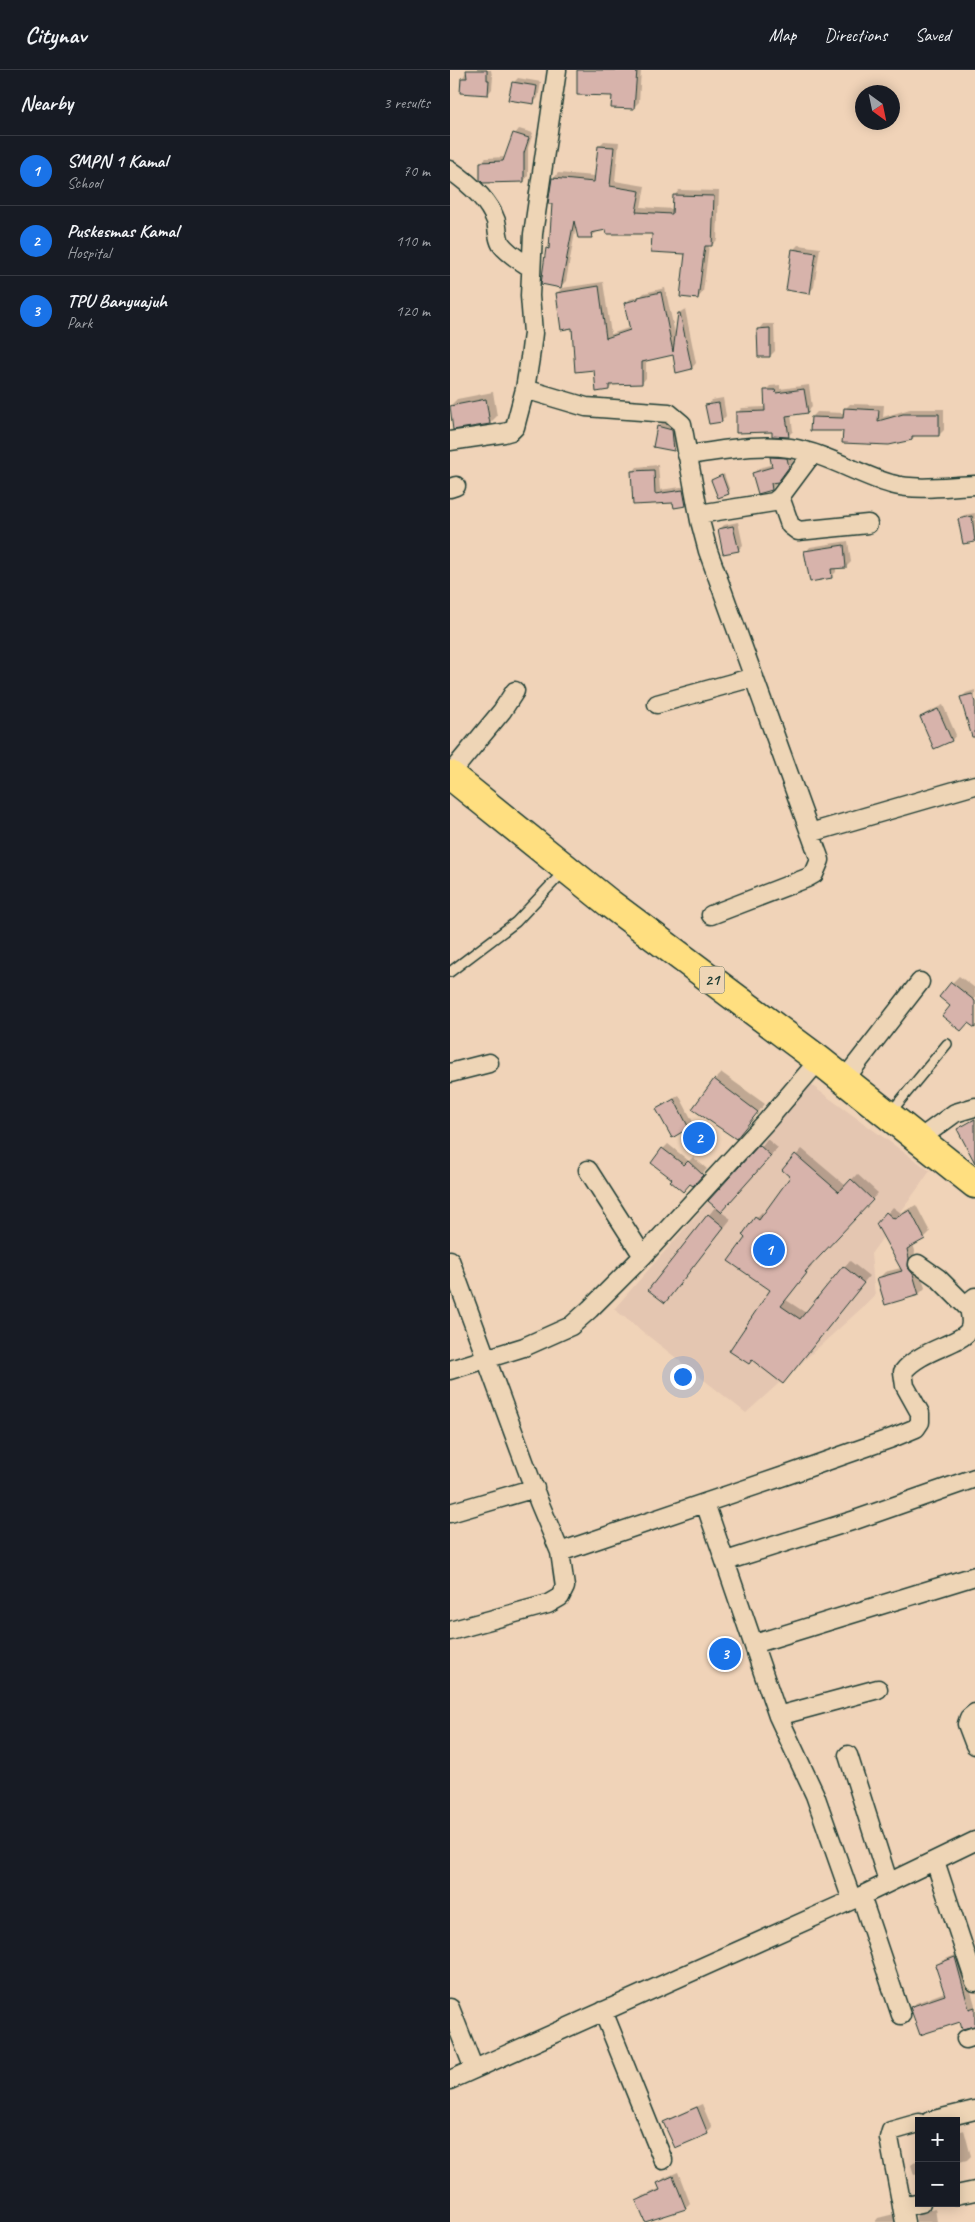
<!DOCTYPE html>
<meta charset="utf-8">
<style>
:root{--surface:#171b24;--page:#20242c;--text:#f1f3f6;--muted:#9ea1a6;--line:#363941;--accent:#1a73e8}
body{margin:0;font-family:Caveat,sans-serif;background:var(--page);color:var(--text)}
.controls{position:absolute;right:15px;bottom:15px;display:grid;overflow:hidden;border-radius:0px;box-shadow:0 2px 12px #0003}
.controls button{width:45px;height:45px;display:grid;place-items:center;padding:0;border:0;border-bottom:1px solid var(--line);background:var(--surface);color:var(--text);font:25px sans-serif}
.compass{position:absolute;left:405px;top:15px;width:45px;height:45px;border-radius:50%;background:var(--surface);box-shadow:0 2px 12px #0003;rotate:147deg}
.you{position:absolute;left:232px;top:1306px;width:18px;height:18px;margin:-12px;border:4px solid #fff;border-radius:50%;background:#1a73e8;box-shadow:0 0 0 8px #1a73e833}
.badge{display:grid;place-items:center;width:32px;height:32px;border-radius:50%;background:var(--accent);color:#fff;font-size:16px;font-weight:700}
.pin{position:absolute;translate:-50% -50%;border:2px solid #fff;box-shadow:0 1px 5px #0006}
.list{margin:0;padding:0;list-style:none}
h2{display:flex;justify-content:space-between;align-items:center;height:65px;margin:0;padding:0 20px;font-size:21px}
h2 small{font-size:16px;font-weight:400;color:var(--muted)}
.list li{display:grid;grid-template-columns:32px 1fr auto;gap:15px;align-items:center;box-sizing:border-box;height:70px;padding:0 20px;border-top:1px solid var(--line)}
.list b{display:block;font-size:19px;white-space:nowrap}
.list p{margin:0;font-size:16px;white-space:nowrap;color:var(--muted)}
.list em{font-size:16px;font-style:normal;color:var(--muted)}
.map{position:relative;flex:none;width:525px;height:2152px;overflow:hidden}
header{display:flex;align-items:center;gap:30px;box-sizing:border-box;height:70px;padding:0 25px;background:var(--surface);border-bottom:1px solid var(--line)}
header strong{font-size:24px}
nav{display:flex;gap:28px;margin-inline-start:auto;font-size:18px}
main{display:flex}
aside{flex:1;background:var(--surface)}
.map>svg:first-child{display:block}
.built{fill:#e4c6b1}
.shadow{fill:#0003}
.building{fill:#d7b3ab;stroke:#1f3d34}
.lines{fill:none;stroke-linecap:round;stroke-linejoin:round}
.lane-casing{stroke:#1f3d34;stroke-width:12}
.street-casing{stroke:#1f3d34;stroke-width:21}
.highway-casing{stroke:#1f3d34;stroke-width:31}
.lane{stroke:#eed5b6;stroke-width:9}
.street{stroke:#eed5b6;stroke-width:18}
.highway{stroke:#ffdf80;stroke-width:28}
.labels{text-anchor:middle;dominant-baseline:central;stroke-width:4.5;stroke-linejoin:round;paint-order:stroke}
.shield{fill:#eed5b6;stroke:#5d6b5b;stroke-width:1}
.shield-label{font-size:16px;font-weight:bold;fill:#1f3d34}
</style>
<header>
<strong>Citynav</strong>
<nav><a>Map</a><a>Directions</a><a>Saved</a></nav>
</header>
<main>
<aside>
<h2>Nearby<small>3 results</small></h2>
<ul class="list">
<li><span class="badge">1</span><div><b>SMPN 1 Kamal</b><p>School</p></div><em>70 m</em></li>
<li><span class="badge">2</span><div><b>Puskesmas Kamal</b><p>Hospital</p></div><em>110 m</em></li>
<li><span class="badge">3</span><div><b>TPU Banyuajuh</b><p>Park</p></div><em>120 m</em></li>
</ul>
</aside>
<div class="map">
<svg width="525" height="2152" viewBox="0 0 525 2152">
<rect width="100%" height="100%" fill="#f0d3b8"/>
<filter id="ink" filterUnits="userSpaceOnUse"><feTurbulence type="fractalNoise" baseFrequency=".02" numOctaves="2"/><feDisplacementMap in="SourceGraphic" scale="10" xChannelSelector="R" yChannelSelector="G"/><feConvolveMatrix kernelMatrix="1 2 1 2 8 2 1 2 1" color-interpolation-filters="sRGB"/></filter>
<g filter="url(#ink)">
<path class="built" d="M361,1015L480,1101L421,1184L425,1226L296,1343L164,1239Z"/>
<path class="shadow" d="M17,0H41L42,6H43L42,19L38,24L12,9Z
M129,0H191L189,32L183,38Z
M68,8L91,12L88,28L83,33L63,13Z
M69,59L83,63L78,78V106L74,111L31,92L36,88L56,87L65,64Z
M154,71L169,72L165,111L195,116L191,137L224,139V126L229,120L269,121L267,170L262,175H259L253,222L248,228L237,183L204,163L157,158L147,162L141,167L126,157L116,211L111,216L97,179L100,175L103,109L108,103L145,106L149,76Z
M348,175L370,178L364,217L360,222L343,180Z
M153,212L161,264L181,257L175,234L180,229L191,226L194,223L215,218L226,268L229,243L235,239L246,293L242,298L224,284L196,290V308L192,313L164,314L159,319L145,299L107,223L112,218Z
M313,254H324L325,281L320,286L309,259Z
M330,315V319L359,315L362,337L357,342L341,345L343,361L338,366L287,343L292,338L316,337L315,321L320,316Z
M43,322L47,346L40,353L4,358L0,336L7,329Z
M273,328L276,346L271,351L257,335L262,330Z
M400,334L434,335L433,347L460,339H494V360L489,365H466L462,369L394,360L362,347L367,342L395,343V339Z
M213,352L227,355L228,375L224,379L205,376L208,356Z
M326,383L342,384L343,391L322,419L304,403L309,398L323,394L322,388Z
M208,395L210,420L238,416L241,430L236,435L225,437L224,431L185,434L183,402L187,397Z
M274,404L280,421L278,423L262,410Z
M525,443V471L514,473L509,450L514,445Z
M288,452L293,475L288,480L269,460L274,455Z
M398,471L401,492L396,497L386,498V502L382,506L356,482L360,477Z
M525,620V643L511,628L516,623Z
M493,635L506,665L502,670L484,677L471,647L476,643Z
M509,906L525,918V957L501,935L502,913Z
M272,1003L315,1034L293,1060L265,1010Z
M229,1025L243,1052L222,1066L208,1039Z
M525,1048V1086L509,1059Z
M317,1069L328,1078L270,1141L281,1149L215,1231L259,1145Z
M218,1074L239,1091L243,1087L257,1099L242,1115L223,1109L213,1079Z
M352,1079L396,1116L407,1104L428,1123L360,1195L362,1196L336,1230L356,1243L400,1191L419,1206L338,1307L321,1220L297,1167L306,1148L312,1142L315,1144L342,1107L333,1100Z
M466,1135L480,1162L474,1168L463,1174L465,1181L464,1192L469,1197L475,1218L469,1224L429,1208L435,1202L451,1198L428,1154L443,1137L451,1143Z
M510,1883L525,1935V1955L462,1937L466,1933L495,1922L487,1896L491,1891Z
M252,2034L262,2058L257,2063L215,2052L220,2048Z
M514,2060L521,2086L517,2090L506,2093V2062Z
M469,2089V2104L464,2105L461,2095Z
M228,2102L240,2133L235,2138L197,2152L188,2131L193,2126L211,2118L209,2113L214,2108Z
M485,2138L487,2152H466V2146L471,2141Z
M448,2143L451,2152H425L428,2148Z"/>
<path class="building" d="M16,0H37V10H39L38,25L10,23L11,8H17Z
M127,0H187L184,39L161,38L162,26L127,25Z
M62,12L87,16L84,34L58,30Z
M63,63L79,68L74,83V112L33,113L30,110V92L53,91Z
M148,76L164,77L160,116L190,121L186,142L222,144L223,125L264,126L262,176H255L248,229L230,227L235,184L201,182L202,164H157L156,160L141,163L142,168H128L124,151L111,218L91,214L96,178L99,179L102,134H98L102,108L144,112Z
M342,179L366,183L360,224L336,220Z
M149,216L156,268L180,260L174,233L188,229V227L211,222L223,282L228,243H230L242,299L226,303L223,285L192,292V314L159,315V320L146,322L144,300L125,302L122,258L111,260L106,223Z
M320,258V287H308L307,259Z
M354,319L358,343L336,346L339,367L322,366V362L286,363V342L315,341L314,320H325L326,323Z
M36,329L40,354L3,360L0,336Z
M269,333L272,352L259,354L255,335Z
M394,338L429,340L428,351L453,344H489V366H462V370L439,375L392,373L393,361H360L361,347L393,348Z
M207,356L222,360L224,381L203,377Z
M320,387L337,388L339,397L328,412L321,413L322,420L308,424L302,403L322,397Z
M204,400L205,424L233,420L236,436L224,438L223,433L183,435L181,401Z
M272,405L279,424L268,428L261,410Z
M522,446L525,472L513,474L508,449Z
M283,456L289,481L273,484L268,459Z
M394,475L396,498L381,499L382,508L360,512L354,481Z
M522,624L525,632V667H522L510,627Z
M488,639L502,671L484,679L470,647Z
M501,912L525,931V958L518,953L511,961L492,946L500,936L489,927Z
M264,1009L308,1042L286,1069L242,1039Z
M224,1029L239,1058L222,1068L206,1039Z
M525,1049V1093L507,1059Z
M309,1075L321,1086L271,1142L258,1131Z
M212,1078L234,1095L238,1091L253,1105L243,1116L240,1114L233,1122L220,1111L222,1109L201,1093Z
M345,1084L389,1122L401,1109L423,1130L355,1202L357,1203L331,1236L350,1249L393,1196L414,1213L333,1314L302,1290L299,1294L279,1281L320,1220L278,1191L295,1168L292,1165L305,1147L309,1150L340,1107L332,1100Z
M460,1140L475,1169L457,1179L459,1188L458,1198L463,1204L469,1225L435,1235L427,1208L452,1201L426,1154L436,1142L444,1149Z
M258,1144L274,1157L215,1233L198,1220Z
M505,1887L519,1939L525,1937V1956L512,1959L510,1952L470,1965L460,1937L495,1925L485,1895Z
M247,2037L258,2064L225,2078L213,2052Z
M223,2106L236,2139L195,2152L186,2131L210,2120L207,2113Z"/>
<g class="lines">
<g class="lane-casing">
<path id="lane" d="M0,902L66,852L115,800
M440,1043L497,974"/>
</g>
<g class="street-casing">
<path id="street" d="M0,100C19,113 38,129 46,151C48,159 47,167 51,174C58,184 71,191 81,198
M75,319L136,337L219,343L232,354L250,451L258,481L370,790L364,804L357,808L261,845
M0,371L54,363L61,361L65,357L75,319L80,288L83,263L80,226L83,164L107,0
M237,385C271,381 306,373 340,378C375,383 407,404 441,414C467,421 498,416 525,415
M0,418L6,416
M330,427L340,455L348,461L418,454
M249,444L324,432L330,427L362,384
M207,634L304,607
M0,704L52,641L65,621
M360,763L525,715
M0,1003L39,993
M394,1010L470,912
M468,1070L505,1043L525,1037
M138,1100L193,1186
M0,1190L89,1432L110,1482L115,1517L110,1527L98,1534L0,1561
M468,1194L488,1208L518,1238
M0,1300L74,1277L121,1256L140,1239L193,1186L316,1052L369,990
M255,1433L328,1646L365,1725L402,1830
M0,1443L85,1418
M110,1482L337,1405L442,1368L466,1358L470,1352V1343L455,1316L453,1302C469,1280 512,1274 519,1260C524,1251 518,1242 519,1232L525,1227
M276,1491L405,1450L525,1408
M304,1574L525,1506
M525,1643L519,1648L517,1654L525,1675
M328,1646L428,1619
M398,1685L438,1811
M485,1791L525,1912
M411,1826L451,1945
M0,1938L24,1999
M153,1941L213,2090
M516,1969L525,1966
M0,2010L411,1826L525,1771
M480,2051L525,2040
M506,2125L525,2121
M452,2137L471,2133
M455,2152L439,2068L441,2061L469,2053"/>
</g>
<g class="highway-casing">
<path id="highway" d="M0,705L159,833L369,990L525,1114"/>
</g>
<use href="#lane" class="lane"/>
<use href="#street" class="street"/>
<use href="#highway" class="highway"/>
</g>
</g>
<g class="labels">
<rect class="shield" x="249.5" y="896.5" width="25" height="27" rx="4"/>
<g class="shield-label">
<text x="262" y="910">21</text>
</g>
</g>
</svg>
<div class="controls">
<button>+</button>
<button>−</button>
</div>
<svg class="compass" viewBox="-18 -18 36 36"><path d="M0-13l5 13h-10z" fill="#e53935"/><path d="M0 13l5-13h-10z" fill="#9ea1a6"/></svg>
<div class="you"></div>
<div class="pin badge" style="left:319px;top:1180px">1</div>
<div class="pin badge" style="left:249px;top:1068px">2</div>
<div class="pin badge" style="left:275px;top:1584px">3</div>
</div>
</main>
